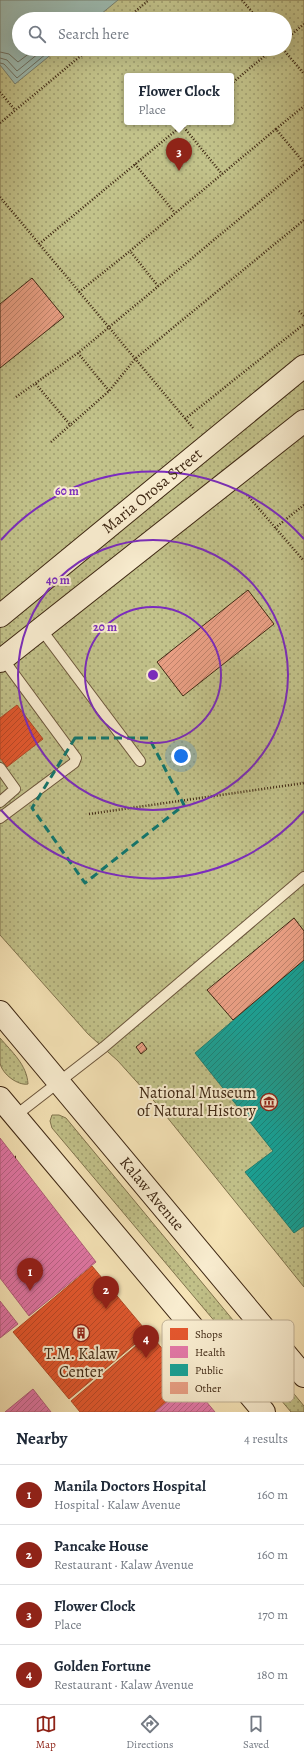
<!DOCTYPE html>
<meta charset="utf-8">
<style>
:root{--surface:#fff;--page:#f2f2f3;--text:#1f2937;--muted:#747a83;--line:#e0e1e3;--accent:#8f2418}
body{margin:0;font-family:Alegreya,serif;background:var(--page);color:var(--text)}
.you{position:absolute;left:181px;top:756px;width:14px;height:14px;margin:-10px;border:3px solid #fff;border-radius:50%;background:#1a73e8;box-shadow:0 0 0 6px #1a73e833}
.badge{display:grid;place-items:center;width:26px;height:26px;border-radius:50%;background:var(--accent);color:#fff;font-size:13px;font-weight:700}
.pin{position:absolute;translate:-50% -33px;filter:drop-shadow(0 1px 2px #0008)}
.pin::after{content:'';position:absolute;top:21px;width:14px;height:12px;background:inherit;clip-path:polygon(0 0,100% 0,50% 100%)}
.popup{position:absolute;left:124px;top:73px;width:110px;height:52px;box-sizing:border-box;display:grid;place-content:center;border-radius:4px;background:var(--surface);filter:drop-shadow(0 1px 3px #0005);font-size:13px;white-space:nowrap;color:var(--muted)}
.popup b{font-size:15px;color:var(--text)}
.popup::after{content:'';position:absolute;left:50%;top:100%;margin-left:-8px;border:8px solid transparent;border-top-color:var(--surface)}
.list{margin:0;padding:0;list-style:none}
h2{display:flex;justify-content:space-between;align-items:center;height:52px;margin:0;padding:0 16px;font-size:17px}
h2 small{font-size:13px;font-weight:400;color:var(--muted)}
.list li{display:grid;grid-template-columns:26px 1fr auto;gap:12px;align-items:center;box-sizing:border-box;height:60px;padding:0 16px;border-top:1px solid var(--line)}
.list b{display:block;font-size:15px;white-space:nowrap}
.list p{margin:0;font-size:13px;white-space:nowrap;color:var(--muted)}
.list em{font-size:13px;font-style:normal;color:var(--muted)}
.icon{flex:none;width:22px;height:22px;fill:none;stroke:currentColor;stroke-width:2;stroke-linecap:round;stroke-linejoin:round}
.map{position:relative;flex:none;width:304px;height:1412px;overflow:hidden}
.search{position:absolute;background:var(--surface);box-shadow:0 4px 16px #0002;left:12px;right:12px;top:12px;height:44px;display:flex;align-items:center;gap:10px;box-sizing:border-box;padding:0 14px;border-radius:22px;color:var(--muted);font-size:15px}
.sheet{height:292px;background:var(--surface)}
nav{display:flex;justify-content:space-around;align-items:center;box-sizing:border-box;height:56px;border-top:1px solid var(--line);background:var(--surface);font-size:11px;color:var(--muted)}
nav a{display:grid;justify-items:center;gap:2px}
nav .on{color:var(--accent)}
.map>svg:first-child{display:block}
.green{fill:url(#green-dots);stroke:#80744e;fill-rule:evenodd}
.water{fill:#9ebeb5;stroke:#788274}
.shops{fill:url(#shops-hatch);stroke:#b24926}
.health{fill:url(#health-hatch);stroke:#b25f7b}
.public{fill:url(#public-hatch);stroke:#237e70}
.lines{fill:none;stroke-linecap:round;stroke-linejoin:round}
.shore{stroke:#6e7264;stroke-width:1}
.building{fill:url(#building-hatch);stroke:#3e2713}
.lane-casing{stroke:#6c563c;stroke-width:12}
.secondary-casing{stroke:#3e2713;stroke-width:24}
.path{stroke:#3e2713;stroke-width:2.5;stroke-dasharray:1 2;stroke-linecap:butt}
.lane{stroke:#f9edd0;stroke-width:10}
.secondary{stroke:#f9edd0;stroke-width:22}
.marked{fill:none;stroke:#0f766e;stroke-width:3;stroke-dasharray:8 5;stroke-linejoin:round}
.ring{fill:none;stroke:#7b2cbf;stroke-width:2}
.labels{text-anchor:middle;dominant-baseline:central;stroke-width:4;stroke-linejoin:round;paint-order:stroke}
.street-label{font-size:16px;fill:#3e2713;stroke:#f9edd0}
.poi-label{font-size:16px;fill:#3e2713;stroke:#f9edd0;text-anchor:end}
.key{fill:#f9edd0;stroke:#c1b297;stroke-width:1}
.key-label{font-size:11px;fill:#3e2713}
.centre{fill:#7b2cbf;stroke:#f9edd0;stroke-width:2}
.ring-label{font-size:12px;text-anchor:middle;font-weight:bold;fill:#7b2cbf;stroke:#f9edd0;stroke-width:4;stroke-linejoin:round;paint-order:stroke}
</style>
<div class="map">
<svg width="304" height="1412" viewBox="0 0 304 1412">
<defs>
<pattern id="green-dots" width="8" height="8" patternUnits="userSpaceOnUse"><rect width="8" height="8" fill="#c2c28a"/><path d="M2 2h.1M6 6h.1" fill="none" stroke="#9f9e70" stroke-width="1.8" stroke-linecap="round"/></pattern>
<pattern id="shops-hatch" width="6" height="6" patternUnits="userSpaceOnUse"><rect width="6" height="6" fill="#e4572e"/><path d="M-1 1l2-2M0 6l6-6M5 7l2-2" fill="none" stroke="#ba4826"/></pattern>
<pattern id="health-hatch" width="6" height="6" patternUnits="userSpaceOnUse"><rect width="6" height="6" fill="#e377a8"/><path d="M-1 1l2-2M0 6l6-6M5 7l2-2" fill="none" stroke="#b96288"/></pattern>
<pattern id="public-hatch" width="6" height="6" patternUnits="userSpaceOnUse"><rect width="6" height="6" fill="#17a398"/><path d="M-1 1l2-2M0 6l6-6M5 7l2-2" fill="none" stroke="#16857b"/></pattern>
<pattern id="building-hatch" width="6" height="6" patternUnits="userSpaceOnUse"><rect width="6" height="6" fill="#e99f84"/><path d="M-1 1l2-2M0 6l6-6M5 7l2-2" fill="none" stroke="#be826b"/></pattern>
</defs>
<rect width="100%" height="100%" fill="#f6e4b7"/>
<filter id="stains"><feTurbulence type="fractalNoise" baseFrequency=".005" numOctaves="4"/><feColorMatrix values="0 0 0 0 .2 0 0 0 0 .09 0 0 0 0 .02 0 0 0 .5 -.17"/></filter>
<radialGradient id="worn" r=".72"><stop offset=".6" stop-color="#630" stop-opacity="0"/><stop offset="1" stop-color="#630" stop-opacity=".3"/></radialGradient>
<path class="green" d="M0,0H304V1287L154,1101L118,1061L88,1034L0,935ZM19,19H285V49H19ZM127,76H231V122H127Z
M0,1038C12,1052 27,1065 28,1084C18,1086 2,1074 0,1063C0,1055 0,1046 0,1038Z
M52,1115H59L66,1118L304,1406V1412H291L52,1128L50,1121Z"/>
<path class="water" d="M0,0H118L95,19H19V49H58L15,84L0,65Z"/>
<path class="shops" d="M17,705L43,739L7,767L0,758V718Z
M92,1266L148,1333L69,1399L13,1332Z
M150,1334L190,1382L155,1412H80L71,1401Z"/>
<path class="health" d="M0,1138L96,1262L29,1316L0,1278Z
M0,1301L18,1324L0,1338Z
M190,1382L215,1412H155Z
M33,1389L51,1412H5Z"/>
<path class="public" d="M304,960V1226L294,1233L245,1172L273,1151L195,1053Z"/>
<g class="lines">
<path class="shore" d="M0,52L9,54L18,62L35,49
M0,58L7,60L17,71L44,49
M0,63L4,64L17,78L52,49"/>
</g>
<path class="building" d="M32,278L64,317L0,368V304Z
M248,590L274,624L183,696L157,662Z
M294,918L304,931V960L233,1020L207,990Z
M142,1042L147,1049L141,1054L136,1047Z"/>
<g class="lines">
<g class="lane-casing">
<path id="lane" d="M41,629L140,761
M0,768L15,789L0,802
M0,818L74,763L76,758L3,659
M15,1116L104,1047L304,877"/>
</g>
<g class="secondary-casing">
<g id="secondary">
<path id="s1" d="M0,616L304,366"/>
<path d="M0,661L304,421"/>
<path id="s2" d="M0,1012L304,1376"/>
<path d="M0,1098L264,1412"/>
</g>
</g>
<path class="path" d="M242,0L258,19
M126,19L149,0
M285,40L304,24
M283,49L304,74
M231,84L273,49
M0,92L15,110
M0,123L89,49
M182,125L222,174
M276,129L304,106
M135,164L175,213
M0,197L193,428
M39,244L186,122
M158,286L130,251L276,129L304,163
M79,292L130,251
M299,311L304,316
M78,353L109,391
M36,384L71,426
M16,397L78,353L304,165
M185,419L304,324
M51,442L109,391L135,359L304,220
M247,495L304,561
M275,528L304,505
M89,814L304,783
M15,1157H16"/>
<use href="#lane" class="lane"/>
<use href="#secondary" class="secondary"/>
</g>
<path class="marked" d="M75,738H149L184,805L85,883L32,808Z"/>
<g class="ring">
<circle cx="153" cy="675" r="68"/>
<circle cx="153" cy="675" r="135"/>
<path d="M304 811A203 203 0 0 1 1 810M1 540A203 203 0 0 1 304 539"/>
</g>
<defs>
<g id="museum-ring" transform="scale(0.9)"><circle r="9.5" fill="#f9edd0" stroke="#8f2418" stroke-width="1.5"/><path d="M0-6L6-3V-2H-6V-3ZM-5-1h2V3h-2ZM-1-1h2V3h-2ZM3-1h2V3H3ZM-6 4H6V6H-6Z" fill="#8f2418"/></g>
<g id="building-ring" transform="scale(0.9)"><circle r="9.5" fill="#f9edd0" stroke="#8f2418" stroke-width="1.5"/><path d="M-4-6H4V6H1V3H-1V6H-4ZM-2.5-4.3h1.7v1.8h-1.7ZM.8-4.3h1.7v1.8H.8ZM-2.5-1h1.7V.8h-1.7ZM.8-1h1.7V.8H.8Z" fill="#8f2418"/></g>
</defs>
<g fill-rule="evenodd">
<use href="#museum-ring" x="269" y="1102"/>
<use href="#building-ring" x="81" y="1333"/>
</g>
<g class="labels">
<g class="street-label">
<text stroke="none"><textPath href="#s1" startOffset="197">Maria Orosa Street</textPath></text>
<text stroke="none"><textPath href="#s2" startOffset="237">Kalaw Avenue</textPath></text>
</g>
<g class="poi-label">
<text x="256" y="1093">National Museum<tspan x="256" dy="18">of Natural History</tspan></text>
<text x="81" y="1354" text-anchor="middle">T.M. Kalaw<tspan x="81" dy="18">Center</tspan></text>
</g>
</g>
<rect x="162" y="1320" width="132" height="82" rx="6" class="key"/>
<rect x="170" y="1328" width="18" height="12" fill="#e4572e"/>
<rect x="170" y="1346" width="18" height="12" fill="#e377a8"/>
<rect x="170" y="1364" width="18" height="12" fill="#17a398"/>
<rect x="170" y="1382" width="18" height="12" fill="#e99f84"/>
<g class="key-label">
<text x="195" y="1338">Shops</text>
<text x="195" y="1356">Health</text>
<text x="195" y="1374">Public</text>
<text x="195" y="1392">Other</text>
</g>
<circle cx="153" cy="675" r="6" class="centre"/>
<g class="ring-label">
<text x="67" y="495">60 m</text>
<text x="58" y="584">40 m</text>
<text x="105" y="631">20 m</text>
</g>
<rect width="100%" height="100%" filter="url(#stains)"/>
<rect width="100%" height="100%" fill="url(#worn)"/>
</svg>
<div class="you"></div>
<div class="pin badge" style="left:30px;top:1291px">1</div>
<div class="pin badge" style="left:106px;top:1309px">2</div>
<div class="pin badge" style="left:179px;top:171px">3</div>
<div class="popup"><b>Flower Clock</b>Place</div>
<div class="pin badge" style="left:146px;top:1358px">4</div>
<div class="search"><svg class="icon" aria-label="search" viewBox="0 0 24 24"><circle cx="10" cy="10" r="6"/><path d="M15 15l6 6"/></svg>Search here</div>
</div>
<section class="sheet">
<h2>Nearby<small>4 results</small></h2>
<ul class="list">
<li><span class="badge">1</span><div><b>Manila Doctors Hospital</b><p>Hospital · Kalaw Avenue</p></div><em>160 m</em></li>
<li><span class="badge">2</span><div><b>Pancake House</b><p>Restaurant · Kalaw Avenue</p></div><em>160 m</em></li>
<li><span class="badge">3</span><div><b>Flower Clock</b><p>Place</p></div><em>170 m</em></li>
<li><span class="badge">4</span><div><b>Golden Fortune</b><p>Restaurant · Kalaw Avenue</p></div><em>180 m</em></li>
</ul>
</section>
<nav>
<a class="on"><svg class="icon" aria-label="map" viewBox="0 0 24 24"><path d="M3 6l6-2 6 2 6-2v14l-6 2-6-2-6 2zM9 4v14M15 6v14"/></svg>Map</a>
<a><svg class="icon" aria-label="directions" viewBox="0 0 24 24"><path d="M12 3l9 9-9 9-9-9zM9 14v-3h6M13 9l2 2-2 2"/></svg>Directions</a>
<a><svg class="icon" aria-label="saved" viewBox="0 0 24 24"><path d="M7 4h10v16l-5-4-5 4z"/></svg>Saved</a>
</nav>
